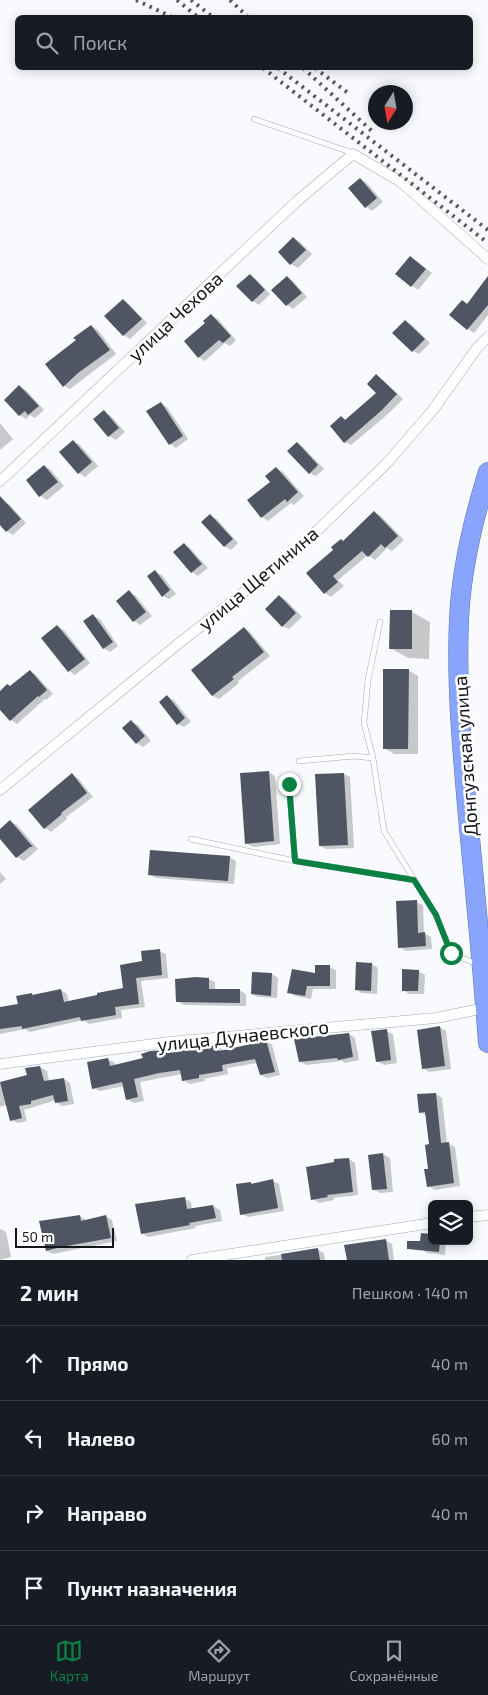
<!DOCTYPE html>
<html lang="ru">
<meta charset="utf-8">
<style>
:root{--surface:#171b24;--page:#20242c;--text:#f1f3f6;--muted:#9ea1a6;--line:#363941;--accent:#0b8043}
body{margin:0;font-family:"Exo 2",sans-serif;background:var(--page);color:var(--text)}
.controls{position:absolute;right:15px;bottom:15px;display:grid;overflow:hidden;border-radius:8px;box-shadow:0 2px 12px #0003}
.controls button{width:45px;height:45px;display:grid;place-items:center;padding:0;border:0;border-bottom:1px solid var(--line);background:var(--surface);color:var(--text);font:25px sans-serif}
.compass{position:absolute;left:368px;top:85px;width:45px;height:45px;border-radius:50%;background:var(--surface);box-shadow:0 2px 12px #0003;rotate:191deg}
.scale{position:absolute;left:15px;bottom:12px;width:99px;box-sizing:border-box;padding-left:5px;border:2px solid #14161c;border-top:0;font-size:14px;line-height:18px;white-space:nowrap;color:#14161c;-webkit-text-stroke:4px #fff;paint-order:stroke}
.stop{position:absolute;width:15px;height:15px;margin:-11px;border:4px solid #0b8043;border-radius:50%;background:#fff}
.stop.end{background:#0b8043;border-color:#fff;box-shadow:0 1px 5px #0008}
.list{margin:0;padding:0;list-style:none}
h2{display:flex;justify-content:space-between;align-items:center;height:65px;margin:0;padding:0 20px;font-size:21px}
h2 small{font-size:16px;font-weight:400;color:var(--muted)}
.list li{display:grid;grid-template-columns:32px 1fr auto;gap:15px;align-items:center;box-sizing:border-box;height:75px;padding:0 20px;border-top:1px solid var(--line)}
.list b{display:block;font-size:19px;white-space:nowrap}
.list em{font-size:16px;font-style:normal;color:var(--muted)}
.icon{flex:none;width:28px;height:28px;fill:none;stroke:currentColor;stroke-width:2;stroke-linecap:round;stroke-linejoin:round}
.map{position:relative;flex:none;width:488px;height:1260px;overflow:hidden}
.search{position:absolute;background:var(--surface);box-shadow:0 2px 12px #0003;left:15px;right:15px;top:15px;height:55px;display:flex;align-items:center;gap:12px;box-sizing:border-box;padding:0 18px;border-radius:8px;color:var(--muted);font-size:19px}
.sheet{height:365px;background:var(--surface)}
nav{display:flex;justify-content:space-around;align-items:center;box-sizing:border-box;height:70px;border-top:1px solid var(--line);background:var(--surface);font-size:14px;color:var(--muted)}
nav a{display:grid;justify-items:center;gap:2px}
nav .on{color:var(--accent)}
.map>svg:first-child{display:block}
.shadow{fill:#0003}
.building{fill:#505564}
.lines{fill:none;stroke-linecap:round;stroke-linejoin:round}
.lane-casing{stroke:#a2a8b9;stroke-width:6}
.street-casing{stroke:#a2a8b9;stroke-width:11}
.highway-casing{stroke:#5f72ae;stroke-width:20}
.lane{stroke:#fff;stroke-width:5}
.street{stroke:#fff;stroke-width:10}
.highway{stroke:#88a4fc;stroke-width:19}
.rail{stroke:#57595e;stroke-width:4;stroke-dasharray:2.5 5;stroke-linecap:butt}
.route{stroke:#0b8043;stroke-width:6}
.labels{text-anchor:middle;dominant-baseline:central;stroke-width:5;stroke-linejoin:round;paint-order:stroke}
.street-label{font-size:19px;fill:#14161c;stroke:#fff}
</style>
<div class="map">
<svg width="488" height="1260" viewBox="0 0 488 1260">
<rect width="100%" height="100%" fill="#f8fafd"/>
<path class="shadow" d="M360,179L367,183L383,202L372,211L366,207Z
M294,238L300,242L312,254L298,268L291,264L279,252Z
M416,261L432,273L418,290L397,274Z
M250,275L256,279L270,294L259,305L253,301Z
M287,277L293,281L307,297L293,309L287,305L273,290Z
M488,282V315L474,333L468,329L462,301L468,304Z
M123,300L129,304L147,323L130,339L124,335L106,316Z
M211,315L218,319L236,340L230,346L225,343L205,361L199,357L207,324Z
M405,321L412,325L430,343L419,354L413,351Z
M91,326L98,330L116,354L70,389L64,386L77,341Z
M376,376L383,380L403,399L388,414L351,445L344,442L342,418L346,420L378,393Z
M20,387L26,390L44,410L35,418L30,415L26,419L20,415Z
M161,403L167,407L188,439L176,448L170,444Z
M104,412L111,416L125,432L116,440L109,436L95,419Z
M0,423L13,439L0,450Z
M73,441L80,445L98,466L85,477L79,473Z
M297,443L303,447L324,469L316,476L309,473Z
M45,466L51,470L64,486L47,500L40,496L27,480Z
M276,468L283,472L304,496L294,505L291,503L268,521L262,517Z
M4,501L10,505L26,523L13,535L7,531L0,523V505Z
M375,513L381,516L404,540L392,551L387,548L375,560L368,555L338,580L344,586L331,597L325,593L335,550Z
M210,516L217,519L238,543L231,550L224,546Z
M184,544L190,548L208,568L198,576L192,572L174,553Z
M155,572L162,575L176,594L169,599L163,596Z
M129,592L136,596L152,616L140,625L134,621Z
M279,597L286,600L302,617L289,629L282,626Z
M412,612L430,622L429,659L408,658L390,648Z
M93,616L100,619L118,646L110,652L103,648Z
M57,626L64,630L90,663L75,675L69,671L42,638Z
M244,628L250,632L270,656L238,681L239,683L219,699L213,696L193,670Z
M408,670L418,676V754H394L384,748Z
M30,671L36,675L53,694L46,700L45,699L17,724L11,720L0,709V692L11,687Z
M167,697L174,700L191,722L184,727L178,724Z
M132,722L138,725L151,741L143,747L137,743L124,728Z
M269,772L275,776L280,844L253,847L246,843Z
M344,774L350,777L354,848L326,849L320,846Z
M72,775L78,778L93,797L66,817L67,819L51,832L45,828L29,810Z
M11,822L17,825L38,849L24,861L17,857L0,837V831Z
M229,857L236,861L234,884L156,878L150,875Z
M0,872L6,879L0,884Z
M416,902L423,905L424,933L431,937L432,949L406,951L399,947Z
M159,951L166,954L168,978L141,981L145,1007L121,1010L122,1018L89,1024L83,1020L30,1032L25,1029L0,1034V1009L19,1005L32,994L34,996L61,990L67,994L69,1002L124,989L143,962Z
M372,964L378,968L377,994L362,993L356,990Z
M329,967L336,970V989H313L311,999L295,996L289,992Z
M418,971L425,975L424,994H409L403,990Z
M272,974L278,978L277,998L258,997L252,994Z
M209,979L215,982V990H239L246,994V1006L184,1005L178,1001Z
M439,1027L446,1031L451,1069L429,1072L423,1068Z
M386,1031L393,1034L397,1063L384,1065L377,1061Z
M349,1034L355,1038L359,1060L345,1063L342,1061L306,1065L300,1061Z
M266,1041L272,1045L280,1075L267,1078L261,1075L258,1063L227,1068L228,1074L204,1079L205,1081L190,1084L183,1080L182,1074L140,1082L144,1101L134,1103L127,1099L124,1086L100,1091L93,1088L108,1059L115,1063V1066L168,1051L173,1053L217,1046L224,1051Z
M40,1067L47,1071L49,1081L64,1079L70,1083L74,1104L62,1106L56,1102V1100L24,1110L27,1121L18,1123L11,1120L7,1105L0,1107V1083L29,1076Z
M436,1094L442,1098L447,1143L455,1147L460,1186L435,1190L428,1186L431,1145L427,1116L420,1112Z
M383,1154L390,1158L393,1192L380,1193L373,1189L370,1156Z
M349,1159L355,1163L358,1195L333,1198L334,1200L319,1203L313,1199Z
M273,1181L279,1184L284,1211L248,1217L242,1214L251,1183L253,1184Z
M185,1199L191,1202L192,1210L213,1206L220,1210L222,1221L195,1226L196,1228L148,1237L142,1233Z
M80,1216L87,1221L106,1216L112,1220L117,1241L53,1254L47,1251Z
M0,1229L6,1232L11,1257L0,1260Z
M385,1240L392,1244L394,1260H348Z
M432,1241H446L445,1255L427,1253L421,1249Z
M318,1250L324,1253L325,1260H265V1257Z"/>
<path class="building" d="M360,178L377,198L365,208L348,188Z
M293,237L306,250L290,265L278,252Z
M410,256L426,269L411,287L395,274Z
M250,274L265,290L252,302L236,286Z
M287,276L302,293L286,306L271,290Z
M488,276V305L467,330L449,315L462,300L467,304Z
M123,299L142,319L123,336L104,316Z
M211,314L231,336L223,343L219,340L198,358L184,341L205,323L203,321Z
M405,320L425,339L412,352L392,333Z
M91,325L110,350L78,373L63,387L45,364L76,340L73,338Z
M376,374L397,394L382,410L344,443L330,426L341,416L345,420L376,393L367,384Z
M19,385L39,406L28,415L25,411L19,416L4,400Z
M161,402L183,436L169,445L146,411Z
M104,410L119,428L108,437L93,419Z
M73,440L92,462L78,474L59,452Z
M297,442L318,465L309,474L287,451Z
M44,465L58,482L39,497L26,480Z
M276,467L298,492L287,502L285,499L261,518L247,500L270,482L265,476Z
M0,496L21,519L6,532L0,525Z
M374,511L398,536L385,548L381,544L368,557L362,551L333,576L338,582L324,594L306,573L333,550L331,547L341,539L343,541Z
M210,514L233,539L224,547L201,522Z
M184,543L202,564L191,573L173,552Z
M155,570L170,590L162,597L147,576Z
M129,590L146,612L133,622L116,601Z
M279,595L296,613L282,627L265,609Z
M390,610H412V649H389Z
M93,614L113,642L103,649L83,621Z
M57,625L85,659L68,672L41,638Z
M244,627L264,652L232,677L234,679L212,696L191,670Z
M383,669H409L408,749H383Z
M30,670L47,690L39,697L38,696L10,721L0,710V691L7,684L10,686Z
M167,695L185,718L177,725L159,702Z
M131,720L145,736L136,744L122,728Z
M269,771L274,841L245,844L240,773Z
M72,773L87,793L61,813L62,814L44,829L28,810Z
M344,773L348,845L319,846L315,774Z
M10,820L33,847H30L16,858L0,839V829Z
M150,850L230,856L228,881L148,875Z
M417,900L418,933L425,932L426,946L398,948L396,901Z
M160,949L162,975L136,978L139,1004L115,1007L116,1015L81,1021L80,1017L22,1029V1026L0,1029V1007L18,1004L16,996L32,993V995L61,989L64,1002L97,995V993L123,988L120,965L142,961L141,951Z
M356,962L372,963L371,991L355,990Z
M315,965H330V986H307L305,996L287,993L292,969L315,973Z
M402,969L419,970L418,991H402Z
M252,972L272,973L271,996L251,994Z
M196,977L209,978V989H240V1003L176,1002L175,979Z
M440,1026L445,1066L422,1069L417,1030Z
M387,1029L391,1060L376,1062L371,1031Z
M349,1033L353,1057L338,1060L337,1058L299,1062L294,1039Z
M266,1040L275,1072L260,1075L255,1059L222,1065L223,1071L199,1075V1078L182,1081L180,1070L159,1073L134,1079L138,1097L126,1100L122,1082L92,1089L87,1062L108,1058L110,1066L143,1058L141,1054L150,1051L169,1050V1053L217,1045L219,1051L251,1044L250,1042Z
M40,1066L44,1081L64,1078L68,1101L55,1103L53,1095L31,1101V1104L19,1106L22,1118L10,1121L0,1082L27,1075L25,1068Z
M436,1093L441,1143L449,1142L454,1183L427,1187L424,1169H428L425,1145L429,1144L425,1112L419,1113L417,1094Z
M383,1153L387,1189L372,1190L368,1155Z
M349,1158L353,1192L327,1195L328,1197L311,1200L306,1167L334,1162V1159Z
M273,1179L278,1208L240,1215L236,1184L251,1182V1184Z
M185,1197L187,1209L213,1205L216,1218L189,1223L190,1225L141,1234L135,1204Z
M80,1215L81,1221L106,1215L111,1238L61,1247L46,1251L39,1221Z
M421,1233L432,1234V1241H440L439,1252L407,1249V1241H420Z
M386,1239L389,1260H347L344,1245Z
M318,1248L320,1260H282L281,1254Z"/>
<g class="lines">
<g class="lane-casing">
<path id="lane" d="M254,119L353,153
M373,758L364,723L368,680L380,622
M299,761L354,756L373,758L384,831L436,915L451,953L477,964
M289,784L295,861
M191,839L295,861L414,880"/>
</g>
<g class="street-casing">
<path id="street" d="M0,481L296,202L353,154L401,182L488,259
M0,790L178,644L295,552L387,463L433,410L477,348L488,337
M0,1064L169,1042L436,1018L485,1008
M469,1217L488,1215
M192,1260L432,1223"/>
</g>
<g class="highway-casing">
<path id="highway" d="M488,472C473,520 461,570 459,620C456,689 463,759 469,828C476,900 483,972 488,1043"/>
</g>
<use href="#lane" class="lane"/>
<use href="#street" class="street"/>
<use href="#highway" class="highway"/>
<path class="rail" d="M136,0L174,18
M177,0L199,18
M191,0L214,18
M230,0L249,18
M263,68L488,243
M278,68L488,230
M303,68L374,133
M315,68L348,93"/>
</g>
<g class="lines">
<path class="route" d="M289,784L295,861L414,880L436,915L451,953"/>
</g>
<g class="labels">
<g class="street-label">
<text transform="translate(175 316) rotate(-43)">улица Чехова</text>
<text transform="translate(258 578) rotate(-40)">улица Щетинина</text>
<text transform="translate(465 756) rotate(-94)">Донгузская улица</text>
<text transform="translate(243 1035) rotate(-6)">улица Дунаевского</text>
</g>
</g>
</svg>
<div class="controls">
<button><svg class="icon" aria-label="layers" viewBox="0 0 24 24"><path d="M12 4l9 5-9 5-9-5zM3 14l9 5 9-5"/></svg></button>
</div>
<svg class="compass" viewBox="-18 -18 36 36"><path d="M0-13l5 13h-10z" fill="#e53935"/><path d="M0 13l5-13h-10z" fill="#9ea1a6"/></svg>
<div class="scale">50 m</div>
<div class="stop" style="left:451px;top:953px"></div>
<div class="stop end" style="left:289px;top:784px"></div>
<div class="search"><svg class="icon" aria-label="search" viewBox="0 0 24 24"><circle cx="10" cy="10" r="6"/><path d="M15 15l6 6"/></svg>Поиск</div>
</div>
<section class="sheet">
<h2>2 мин<small>Пешком · 140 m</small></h2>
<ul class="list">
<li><svg class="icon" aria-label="ahead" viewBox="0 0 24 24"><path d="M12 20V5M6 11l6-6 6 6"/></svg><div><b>Прямо</b></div><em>40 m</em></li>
<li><svg class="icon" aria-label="left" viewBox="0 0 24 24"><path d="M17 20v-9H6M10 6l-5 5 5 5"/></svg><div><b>Налево</b></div><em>60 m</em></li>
<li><svg class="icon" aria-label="right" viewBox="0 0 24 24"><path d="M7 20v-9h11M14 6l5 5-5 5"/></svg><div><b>Направо</b></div><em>40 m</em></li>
<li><svg class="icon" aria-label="arrive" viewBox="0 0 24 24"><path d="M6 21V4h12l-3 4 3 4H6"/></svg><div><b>Пункт назначения</b></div></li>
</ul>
</section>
<nav>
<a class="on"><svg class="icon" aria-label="map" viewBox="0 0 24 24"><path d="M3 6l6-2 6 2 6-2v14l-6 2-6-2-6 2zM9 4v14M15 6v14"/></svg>Карта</a>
<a><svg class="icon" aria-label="directions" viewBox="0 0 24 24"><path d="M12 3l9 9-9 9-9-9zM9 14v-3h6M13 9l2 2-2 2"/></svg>Маршрут</a>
<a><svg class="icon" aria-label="saved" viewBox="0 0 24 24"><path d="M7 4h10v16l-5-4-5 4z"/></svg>Сохранённые</a>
</nav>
